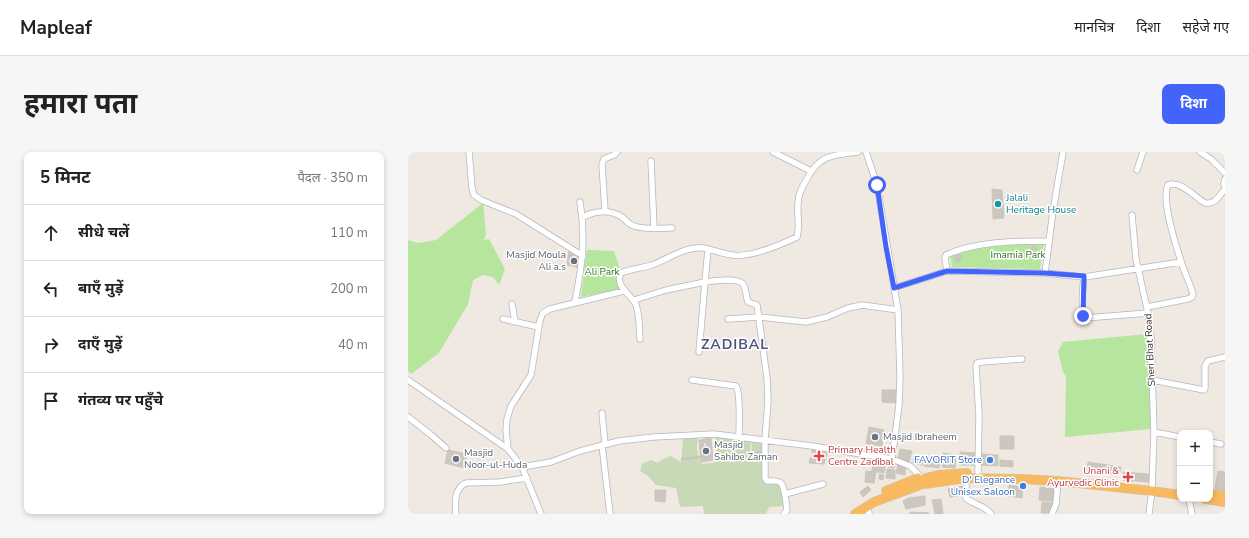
<!DOCTYPE html>
<html lang="hi">
<meta charset="utf-8">
<style>
:root{--surface:#fff;--page:#f6f6f6;--text:#222;--muted:#767676;--line:#e0e0e0;--accent:#4264fb}
body{margin:0;font-family:"Nunito Sans","Noto Sans Devanagari",sans-serif;background:var(--page);color:var(--text)}
.controls{position:absolute;right:12px;bottom:12px;display:grid;overflow:hidden;border-radius:8px;box-shadow:0 2px 6px #0003}
.controls button{width:36px;height:36px;display:grid;place-items:center;padding:0;border:0;border-bottom:1px solid var(--line);background:var(--surface);color:var(--text);font:20px sans-serif}
.stop{position:absolute;width:12px;height:12px;margin:-9px;border:3px solid #4264fb;border-radius:50%;background:#fff}
.stop.end{background:#4264fb;border-color:#fff;box-shadow:0 1px 4px #0008}
.list{margin:0;padding:0;list-style:none}
h2{display:flex;justify-content:space-between;align-items:center;height:52px;margin:0;padding:0 16px;font-size:17px}
h2 small{font-size:13px;font-weight:400;color:var(--muted)}
.list li{display:grid;grid-template-columns:26px 1fr auto;gap:12px;align-items:center;box-sizing:border-box;height:56px;padding:0 16px;border-top:1px solid var(--line)}
.list b{display:block;font-size:15px;white-space:nowrap}
.list em{font-size:13px;font-style:normal;color:var(--muted)}
.icon{flex:none;width:22px;height:22px;fill:none;stroke:currentColor;stroke-width:2;stroke-linecap:round;stroke-linejoin:round}
.map{position:relative;flex:none;width:817px;height:362px;overflow:hidden;border-radius:8px}
header{display:flex;align-items:center;gap:24px;box-sizing:border-box;height:56px;padding:0 20px;background:var(--surface);border-bottom:1px solid var(--line)}
header strong{font-size:19px}
nav{display:flex;gap:22px;margin-inline-start:auto;font-size:14px}
.intro{display:flex;align-items:center;justify-content:space-between;box-sizing:border-box;height:96px;padding:0 24px}
h1{margin:0;font-size:28px}
.button{padding:10px 18px;border-radius:8px;background:var(--accent);color:#fff;font-size:14px;font-weight:700}
main{display:flex;gap:24px;padding:0 24px}
aside{flex:1;background:var(--surface);border-radius:8px;box-shadow:0 2px 6px #0003}
.map>svg:first-child{display:block}
.green{fill:#b6e59e}
.cemetery{fill:#c8d9b8}
.building{fill:#cbc7bf;stroke:#cbc5ba;fill-rule:evenodd}
.lines{fill:none;stroke-linecap:round;stroke-linejoin:round}
.minor-casing{stroke:#b4b7c1;stroke-width:7}
.trunk-casing{stroke:#c9c9c9;stroke-width:10}
.minor{stroke:#fff;stroke-width:5.5}
.trunk{stroke:#f8ba60;stroke-width:9}
.route{stroke:#4264fb;stroke-width:5}
.culture-dot{fill:#0f9aa8;stroke:#fff;stroke-width:1.5}
.worship-dot{fill:#6b7280;stroke:#fff;stroke-width:1.5}
.health-dot{fill:#e0444e;stroke:#fff;stroke-width:1.5}
.shop-dot{fill:#3f7fe0;stroke:#fff;stroke-width:1.5}
.labels{text-anchor:middle;dominant-baseline:central;stroke-width:3;stroke-linejoin:round;paint-order:stroke}
.culture-label{font-size:10px;fill:#0d838f;stroke:#fff;text-anchor:start}
.worship-label{font-size:10px;fill:#5b616d;stroke:#fff;text-anchor:start}
.park-label{font-size:10px;fill:#2c6e1b;stroke:#fff}
.street-label{font-size:10px;fill:#2e2e2e;stroke:#fff}
.health-label{font-size:10px;fill:#be3a42;stroke:#fff;text-anchor:start}
.shop-label{font-size:10px;fill:#366cbe;stroke:#fff;text-anchor:end}
.district-label{font-size:14px;font-weight:bold;letter-spacing:1px;fill:#4d5680;stroke:#fff}
</style>
<header>
<strong>Mapleaf</strong>
<nav><a>मानचित्र</a><a>दिशा</a><a>सहेजे गए</a></nav>
</header>
<div class="intro"><h1>हमारा पता</h1><a class="button">दिशा</a></div>
<main>
<aside>
<h2>5 मिनट<small>पैदल · 350 m</small></h2>
<ul class="list">
<li><svg class="icon" aria-label="ahead" viewBox="0 0 24 24"><path d="M12 20V5M6 11l6-6 6 6"/></svg><div><b>सीधे चलें</b></div><em>110 m</em></li>
<li><svg class="icon" aria-label="left" viewBox="0 0 24 24"><path d="M17 20v-9H6M10 6l-5 5 5 5"/></svg><div><b>बाएँ मुड़ें</b></div><em>200 m</em></li>
<li><svg class="icon" aria-label="right" viewBox="0 0 24 24"><path d="M7 20v-9h11M14 6l5 5-5 5"/></svg><div><b>दाएँ मुड़ें</b></div><em>40 m</em></li>
<li><svg class="icon" aria-label="arrive" viewBox="0 0 24 24"><path d="M6 21V4h12l-3 4 3 4H6"/></svg><div><b>गंतव्य पर पहुँचे</b></div></li>
</ul>
</aside>
<div class="map">
<svg width="817" height="362" viewBox="0 0 817 362">
<rect width="100%" height="100%" fill="#efe9e1"/>
<path class="green" d="M75,51L78,82L76,88L81,87L97,117L91,133L85,125L75,123L65,128L60,152L31,201L3,222L0,219V88L10,91L28,88Z
M636,91L632,117L544,115L542,103L587,93Z
M179,98L206,99L211,114L212,137L173,145Z
M739,182L743,277L657,285L658,224L655,220L650,199L655,190Z"/>
<path class="cemetery" d="M307,284L342,288L343,301L347,307H355V325L372,333L376,354L361,355L358,362H296L295,354L272,355L268,336L248,333L240,324L232,319L234,312L243,308L250,311L253,308L263,304L273,310L275,286L290,285C289,294 288,305 294,312L305,311L309,308Z
M343,288L356,289L355,299H344Z"/>
<path class="building" d="M584,37L594,38L596,66L585,67Z
M623 97a3 3 0 1 1 6 0a3 3 0 1 1-6 0Z
M161,98L173,105L172,116L159,113Z
M546.5 106a3.5 3.5 0 1 1 7 0a3.5 3.5 0 1 1-7 0Z
M474,238H488V251L474,250Z
M461,275L476,278L474,294L458,292Z
M592,284H606V297H592Z
M303,286L305,308L293,310L291,288ZM296,290L299,292L297,295L295,292Z
M404,295L421,297L416,312L401,311L402,306H404Z
M492,297L504,299L501,310L490,307Z
M40,298L59,302L56,316L37,311Z
M355,299V305L347,306L346,300Z
M552,300L568,301V313H552Z
M535,301L548,303L547,316L534,315Z
M574,302L590,303V314L573,313Z
M507,303L516,306L514,313L505,311Z
M293,304V306L273,308L274,306Z
M517,306L532,308L531,316L516,314Z
M465,307L478,309L476,321L464,319Z
M592,308L605,309V315L592,314Z
M481,310H487L486,316L480,315Z
M680,310L713,315L711,323L679,319Z
M490,312L498,314L497,323L488,321Z
M479,317L487,318V327L478,326Z
M458,319L468,320L466,331L457,330Z
M810,319L817,320V339L807,337Z
M715,320L727,321V329L715,328Z
M727,321L742,322V330L727,329Z
M471,322L476,323L475,328L471,327Z
M601,333L615,335L614,346L600,344Z
M460,334L463,338L455,345L452,340Z
M556,334L555,343L542,345L540,337Z
M632,335L640,336L638,349L631,348Z
M640,336L647,337L645,349H638Z
M247,338H258L257,350L247,349Z
M517,344V353L498,357L495,349L500,346Z
M533,347L535,362H527L524,348Z
M634,350L645,351L642,361H633Z
M502,360L521,361V362H502Z"/>
<g class="lines">
<g class="minor-casing">
<path id="minor" d="M61,0L64,36L66,43L73,48L108,62L175,104
M365,0L403,19
M458,0L469,33L490,158L492,225L491,253L484,307
M792,0L803,7L817,21
M243,9L246,76
M729,18L735,0
M817,27L816,32L817,37
M197,59L194,12L196,7L206,3L209,0
M724,63L728,107L740,161L743,186L746,280L744,335
M175,65C186,59 202,57 214,65C218,68 221,73 226,74C238,78 252,76 264,76
M300,97C308,99 316,102 324,103C343,106 372,93 389,85C392,74 389,62 390,51C390,42 394,35 399,27C411,3 425,3 450,0
M539,119L537,106L538,103C568,89 609,89 641,89
M637,121L645,59L655,0
M676,125C675,134 672,159 677,166L740,161
M486,136L539,119L637,121L676,125L773,110
M226,148L258,138L297,130L291,200
M167,150C174,114 178,87 172,50
M104,152L107,170
M739,155L780,147L784,145L785,142C782,131 776,120 773,109C768,94 753,47 760,33C772,28 787,45 797,51C807,53 811,44 817,37
M95,167L131,175
M320,167L351,165L398,170L419,165L440,156L454,153L490,158
M232,187C231,175 232,164 228,153C224,143 206,134 213,121C223,117 234,116 244,113C261,107 281,91 300,97L297,130C305,129 329,125 335,132C338,136 338,145 340,150L349,153L359,226L360,249L357,288V326L359,329C363,329 370,328 373,331C377,335 378,351 379,358L376,362
M0,228L100,297L114,315L133,362
M284,228L328,234C333,242 331,274 331,285
M744,228L796,238L797,236V214L800,209L817,205
M194,261L197,292
M0,265L22,282L38,296
M746,280L772,285
M802,290L813,292
M194,293L202,362
M100,297L98,278L99,267L103,254L123,223L132,168L135,161L142,157L216,139
M114,315L143,310L172,299L211,289L246,285L306,282L404,294L484,307L502,314L512,324
M570,320L571,263L568,214L569,211L574,210L614,207
M558,326V346C565,353 577,353 583,362
M377,342L415,332
M781,347L784,362
M460,354L461,362
M48,362C47,351 46,336 58,331L92,330L119,326
M644,362L648,352L650,329
M741,362L744,339"/>
</g>
<g class="trunk-casing">
<path id="trunk" d="M518,326L530,323L559,321
M517,332L558,326L614,327L650,329L744,339L772,343
M478,339L510,326
M802,342L817,344
M797,347L817,350
M447,362L466,350L512,333"/>
</g>
<use href="#minor" class="minor"/>
<use href="#trunk" class="trunk"/>
</g>
<g class="lines">
<path class="route" d="M469,33L478,95L486,136L539,119L637,121L676,124L675,164"/>
</g>
<circle class="culture-dot" cx="590" cy="52" r="4"/>
<g class="worship-dot">
<circle cx="166" cy="109" r="4"/>
<circle cx="467" cy="285" r="4"/>
<circle cx="298" cy="299" r="4"/>
<circle cx="48" cy="307" r="4"/>
</g>
<g class="health-dot">
<path d="M409 298h4v4h4v4h-4v4h-4v-4h-4v-4h4z"/>
<path d="M718 319h4v4h4v4h-4v4h-4v-4h-4v-4h4z"/>
</g>
<g class="shop-dot">
<circle cx="582" cy="308" r="4"/>
<circle cx="615" cy="334" r="4"/>
</g>
<g class="labels">
<g class="culture-label">
<text x="598" y="46">Jalali<tspan x="598" dy="12">Heritage House</tspan></text>
</g>
<g class="worship-label">
<text x="158" y="103" text-anchor="end">Masjid Moula<tspan x="158" dy="12">Ali a.s</tspan></text>
<text x="475" y="285">Masjid Ibraheem</text>
<text x="306" y="293">Masjid<tspan x="306" dy="12">Sahibe Zaman</tspan></text>
<text x="56" y="301">Masjid<tspan x="56" dy="12">Noor-ul-Huda</tspan></text>
</g>
<g class="park-label">
<text x="610" y="103">Imamia Park</text>
<text x="194" y="120">Ali Park</text>
</g>
<g class="street-label">
<text transform="translate(742 198) rotate(-93)">Sheri Bhat Road</text>
</g>
<g class="health-label">
<text x="420" y="298">Primary Health<tspan x="420" dy="12">Centre Zadibal</tspan></text>
<text x="711" y="319" text-anchor="end">Unani &amp;<tspan x="711" dy="12">Ayurvedic Clinic</tspan></text>
</g>
<g class="shop-label">
<text x="574" y="308">FAVORIT Store</text>
<text x="607" y="328">D' Elegance<tspan x="607" dy="12">Unisex Saloon</tspan></text>
</g>
<g class="district-label">
<text x="327" y="192">ZADIBAL</text>
</g>
</g>
</svg>
<div class="controls">
<button>+</button>
<button>−</button>
</div>
<div class="stop" style="left:469px;top:33px"></div>
<div class="stop end" style="left:675px;top:164px"></div>
</div>
</main>
